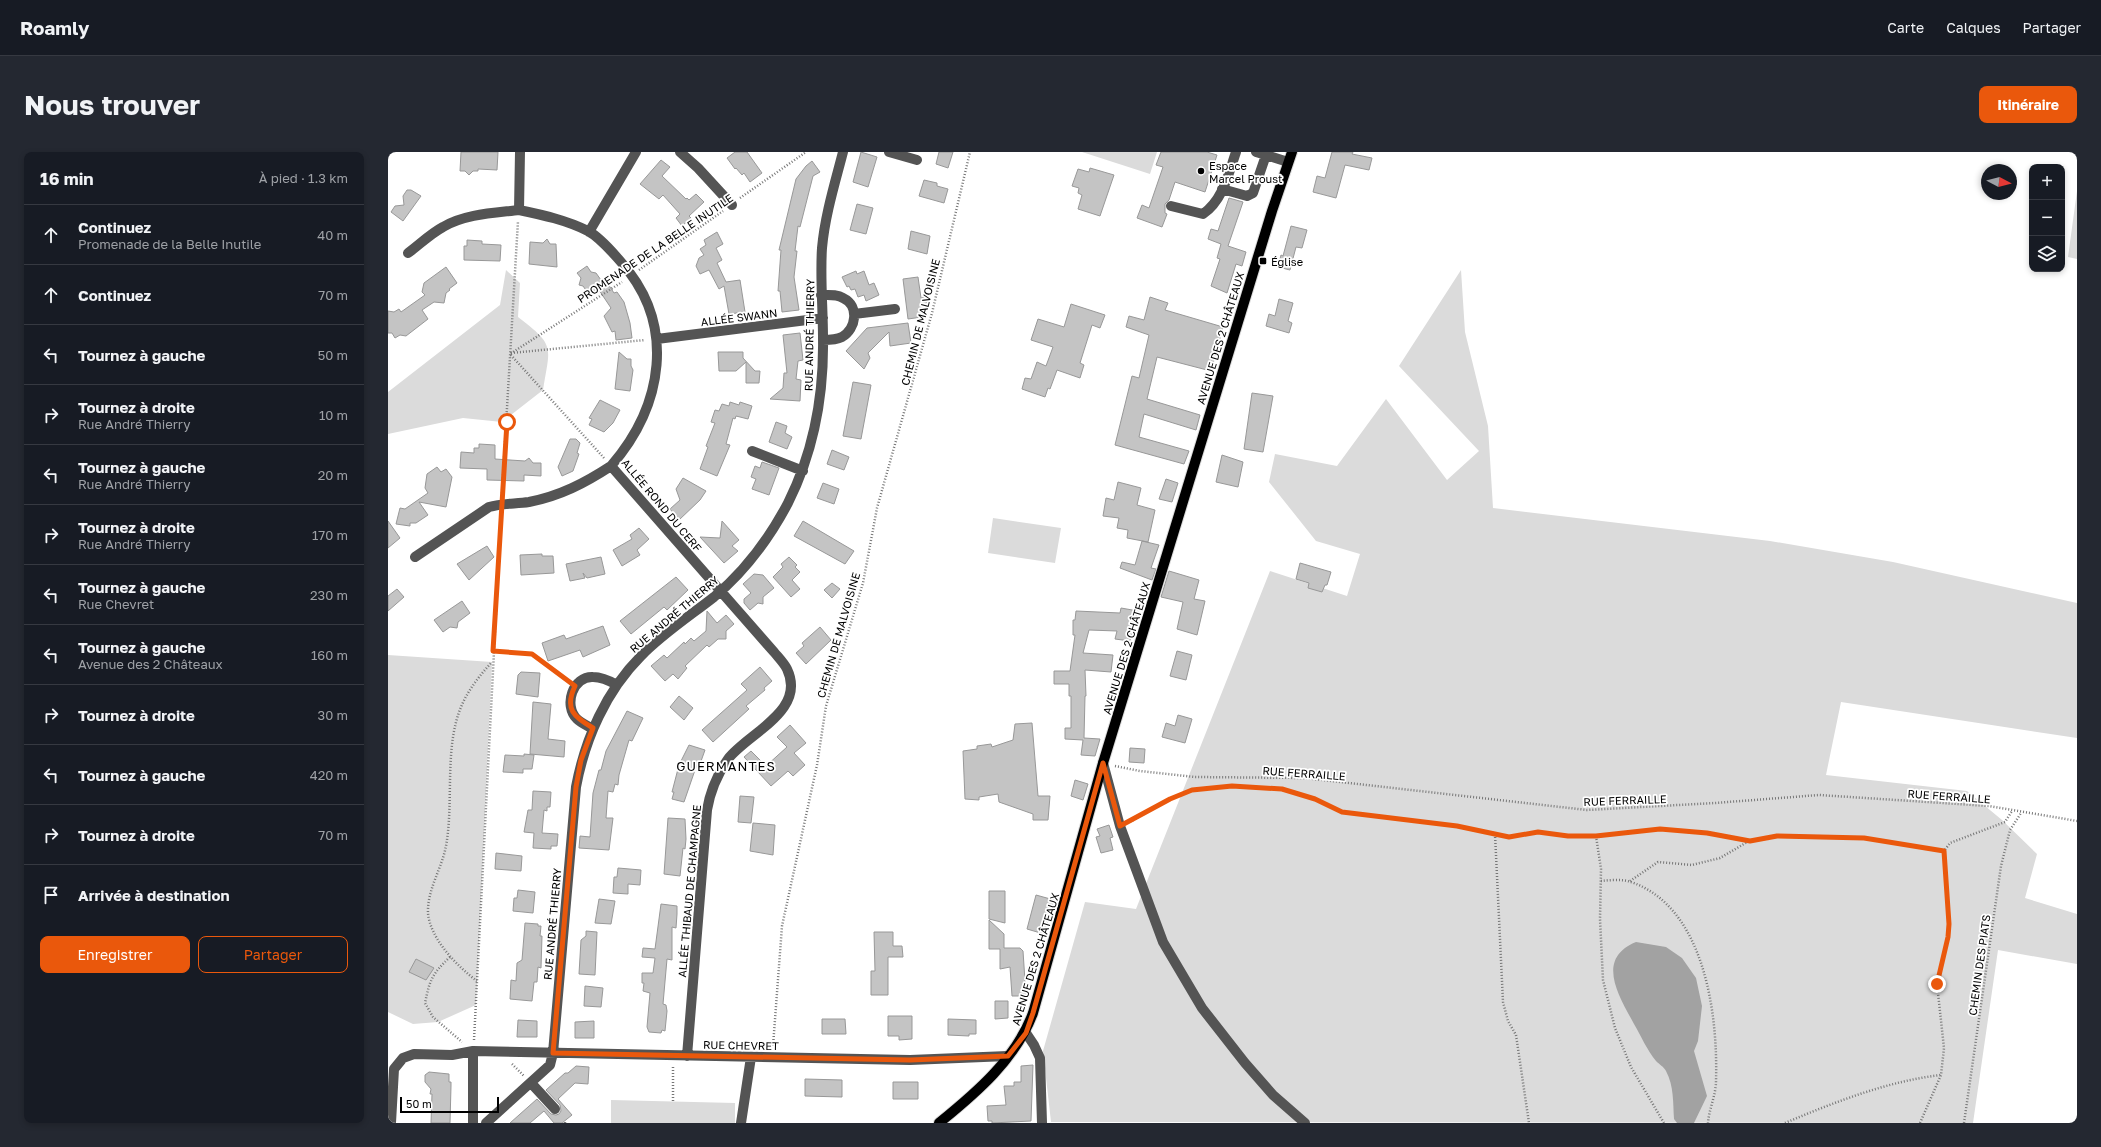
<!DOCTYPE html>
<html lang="fr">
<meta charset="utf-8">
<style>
:root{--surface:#171b24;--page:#242831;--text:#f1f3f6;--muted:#9ea1a6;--line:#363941;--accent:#ea580c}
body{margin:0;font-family:"Golos Text",sans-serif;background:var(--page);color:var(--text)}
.controls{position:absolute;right:12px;top:12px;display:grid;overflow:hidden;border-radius:8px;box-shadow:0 2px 6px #0003}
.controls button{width:36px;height:36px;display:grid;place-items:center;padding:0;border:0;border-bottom:1px solid var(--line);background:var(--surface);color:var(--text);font:20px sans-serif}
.compass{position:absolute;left:1593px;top:12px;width:36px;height:36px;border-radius:50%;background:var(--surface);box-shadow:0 2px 6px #0003;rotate:97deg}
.scale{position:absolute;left:12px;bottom:10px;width:99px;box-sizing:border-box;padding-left:4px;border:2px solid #000;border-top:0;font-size:11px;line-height:14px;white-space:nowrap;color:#000;-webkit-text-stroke:3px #fff;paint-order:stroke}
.stop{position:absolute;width:12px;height:12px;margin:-9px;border:3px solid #ea580c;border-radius:50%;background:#fff}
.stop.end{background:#ea580c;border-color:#fff;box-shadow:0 1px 4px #0008}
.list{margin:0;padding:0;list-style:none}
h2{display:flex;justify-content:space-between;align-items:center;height:52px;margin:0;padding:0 16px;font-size:17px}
h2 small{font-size:13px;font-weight:400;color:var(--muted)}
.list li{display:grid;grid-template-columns:26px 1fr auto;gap:12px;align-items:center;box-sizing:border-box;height:60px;padding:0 16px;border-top:1px solid var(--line)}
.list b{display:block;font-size:15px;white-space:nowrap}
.list p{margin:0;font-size:13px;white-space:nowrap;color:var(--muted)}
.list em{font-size:13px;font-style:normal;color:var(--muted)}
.actions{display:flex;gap:8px;padding:12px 16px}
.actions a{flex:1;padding:9px 0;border:1px solid var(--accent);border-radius:8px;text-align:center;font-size:14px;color:var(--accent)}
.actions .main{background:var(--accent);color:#fff}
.icon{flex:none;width:22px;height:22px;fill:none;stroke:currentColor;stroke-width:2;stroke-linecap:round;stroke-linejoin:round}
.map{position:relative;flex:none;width:1689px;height:971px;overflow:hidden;border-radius:8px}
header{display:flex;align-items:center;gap:24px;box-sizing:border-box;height:56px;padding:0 20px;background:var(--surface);border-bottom:1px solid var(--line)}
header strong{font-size:19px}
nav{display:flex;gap:22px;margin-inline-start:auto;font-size:14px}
.intro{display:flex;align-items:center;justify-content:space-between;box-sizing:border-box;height:96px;padding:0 24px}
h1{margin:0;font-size:28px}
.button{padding:10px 18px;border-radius:8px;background:var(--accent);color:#fff;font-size:14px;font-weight:700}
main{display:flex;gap:24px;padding:0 24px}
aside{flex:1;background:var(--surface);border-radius:8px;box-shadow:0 2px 6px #0003}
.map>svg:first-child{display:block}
.green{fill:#dbdbdb}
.water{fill:#a2a2a2}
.building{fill:#c4c4c4;stroke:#989898}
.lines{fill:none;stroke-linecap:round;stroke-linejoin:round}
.major-casing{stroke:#dbdbdb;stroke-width:12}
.path{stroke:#767676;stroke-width:2.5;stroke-dasharray:1 2;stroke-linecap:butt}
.minor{stroke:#545454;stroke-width:10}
.major{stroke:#000;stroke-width:10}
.route{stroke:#ea580c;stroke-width:5}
.poi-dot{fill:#000;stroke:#fff;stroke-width:1.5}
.labels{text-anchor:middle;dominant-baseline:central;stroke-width:3.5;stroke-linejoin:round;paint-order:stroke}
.poi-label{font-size:11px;fill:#000;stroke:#fff;text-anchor:start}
.street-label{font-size:11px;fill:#000;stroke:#fff}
.quarter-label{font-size:13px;letter-spacing:1px;fill:#000;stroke:#fff}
</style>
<header>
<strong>Roamly</strong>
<nav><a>Carte</a><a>Calques</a><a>Partager</a></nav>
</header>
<div class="intro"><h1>Nous trouver</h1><a class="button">Itinéraire</a></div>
<main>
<aside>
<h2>16 min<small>À pied · 1.3 km</small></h2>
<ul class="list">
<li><svg class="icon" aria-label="ahead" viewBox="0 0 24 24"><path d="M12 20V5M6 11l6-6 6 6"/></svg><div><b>Continuez</b><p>Promenade de la Belle Inutile</p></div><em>40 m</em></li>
<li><svg class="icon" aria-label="ahead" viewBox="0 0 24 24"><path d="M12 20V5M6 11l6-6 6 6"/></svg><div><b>Continuez</b></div><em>70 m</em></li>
<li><svg class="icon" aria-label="left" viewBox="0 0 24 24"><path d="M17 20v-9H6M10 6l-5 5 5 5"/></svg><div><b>Tournez à gauche</b></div><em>50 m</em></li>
<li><svg class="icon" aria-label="right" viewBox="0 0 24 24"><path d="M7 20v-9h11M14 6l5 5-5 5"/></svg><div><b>Tournez à droite</b><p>Rue André Thierry</p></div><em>10 m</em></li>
<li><svg class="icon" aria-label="left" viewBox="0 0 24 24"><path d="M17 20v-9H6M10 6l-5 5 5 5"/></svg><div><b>Tournez à gauche</b><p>Rue André Thierry</p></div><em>20 m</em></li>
<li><svg class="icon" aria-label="right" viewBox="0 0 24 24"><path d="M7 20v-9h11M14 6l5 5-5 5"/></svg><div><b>Tournez à droite</b><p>Rue André Thierry</p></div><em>170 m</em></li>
<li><svg class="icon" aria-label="left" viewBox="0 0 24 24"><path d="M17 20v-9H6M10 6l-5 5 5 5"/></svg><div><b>Tournez à gauche</b><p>Rue Chevret</p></div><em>230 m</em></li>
<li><svg class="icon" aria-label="left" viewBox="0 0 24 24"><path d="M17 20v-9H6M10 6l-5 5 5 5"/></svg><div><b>Tournez à gauche</b><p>Avenue des 2 Châteaux</p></div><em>160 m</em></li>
<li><svg class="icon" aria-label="right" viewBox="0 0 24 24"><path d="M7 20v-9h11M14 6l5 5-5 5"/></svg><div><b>Tournez à droite</b></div><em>30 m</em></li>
<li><svg class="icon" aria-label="left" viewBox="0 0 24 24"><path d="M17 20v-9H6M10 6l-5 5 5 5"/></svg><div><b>Tournez à gauche</b></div><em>420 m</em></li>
<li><svg class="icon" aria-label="right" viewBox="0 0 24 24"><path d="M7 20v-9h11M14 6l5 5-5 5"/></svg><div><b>Tournez à droite</b></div><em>70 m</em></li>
<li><svg class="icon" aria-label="arrive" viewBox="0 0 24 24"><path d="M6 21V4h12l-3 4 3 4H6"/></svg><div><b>Arrivée à destination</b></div></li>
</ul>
<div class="actions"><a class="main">Enregistrer</a><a>Partager</a></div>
</aside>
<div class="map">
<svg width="1689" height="971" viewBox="0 0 1689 971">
<rect width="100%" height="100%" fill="#fff"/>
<path class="green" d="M694,0H769L762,22Z
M1689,39V107L1680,105Z
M118,118L132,131L130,165C168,194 162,194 155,238L114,270L75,266L0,282V240L112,153Z
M1073,118L1077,180L1100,274L1105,356L1382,389L1505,410L1689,451V586L1453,550L1438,623L1579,639L1614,668L1649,702L1637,746L1689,762V812L1610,798L1585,971L663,970L655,899L697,750L748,757L882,419L959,444L972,402L928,389L881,330L887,302L949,314L998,247L1059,328L1091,299L1011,214Z
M605,366L673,376L667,411L600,401Z
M0,503L104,510L88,853L50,870L25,872L0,860Z
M223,948L347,951V971H223Z"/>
<path class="water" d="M1248,790L1278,795L1294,806L1308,826L1314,854L1310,889L1306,899L1319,944L1306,971H1289L1286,967C1285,951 1286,934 1278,919C1276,915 1271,912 1268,909C1259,898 1253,884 1246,872C1231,844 1207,807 1248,790Z"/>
<path class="building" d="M73,0H110L109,18L90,17V19H85L81,23L77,19H72Z
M347,0H359L374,21L362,30L356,21L354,23L348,16L347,17L339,6Z
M473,0L489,5L480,35L465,30Z
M551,0H565L560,16L548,12Z
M773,0H819L829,3L817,40L787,30L781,48L777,52V61L779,62L774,75L749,66L754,53L761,56L775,15L768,13Z
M944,0H965L964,2L984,6L981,18L957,13L948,46L925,40L929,24L937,26Z
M273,8L282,15L274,24L298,47L299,46L301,48L308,42L316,50L301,64L303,66L294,74L288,66L292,62L275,43L271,47L252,32Z
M424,9L432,20L425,24L412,75L410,74L407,99H409L406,125L411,158L394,160L392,139H390L393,98H391L408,27L418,14Z
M702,16L726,23L712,64L690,57L694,43L690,41L691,36L684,34L690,17L701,20Z
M536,28L549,31V34L560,37L556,51L531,44Z
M19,38H23L33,44L15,69L3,60L7,54L16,53L15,44Z
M841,46L855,50L840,94L858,100L854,114L848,112L839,141L823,134L832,107L829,106L833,92L820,87L823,77L830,79Z
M469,52L485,56L478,82L462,78Z
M903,74L919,78L914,96L908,95L902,118L890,115L893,103L895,104Z
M523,79L542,84L539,102L520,97Z
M329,80L335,92L328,96L334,108L329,111L338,130L352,128L357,160L341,162L336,134L331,137L321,118L312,122L308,114L311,106L316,103L312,97L318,93L316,88Z
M159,87L162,92H168L169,115L141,112L142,90L155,91Z
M79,88L94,89V92L113,93L112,109L76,108V94H79Z
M199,114L203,120L208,121L213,128L216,126L226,141L229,140L236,150L242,171L244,186L228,188L227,179L224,180L216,164L223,156L211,138L202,144L195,134L191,133L193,126L189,121Z
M58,115L69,131L61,137L62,138L58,141L56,151L46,150L34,158L40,167L18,184L12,183L7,186L4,181H0V159L6,160L11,157L13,160L37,143L34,140L36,131Z
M468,119L469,122L476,119L481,133L486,131L491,143L478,149L476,143L470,145L467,137L463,138L461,134L459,135L454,125Z
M530,125L533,146L540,145L534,165L520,167L515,127Z
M762,145L780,151L777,158L835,175L823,219L769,205L759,247L812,263L808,278L756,262L751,285L801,299L796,312L727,293L744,224L751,226L761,183L738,175L741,164L756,168Z
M891,147L905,151L900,169L904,171L901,181L878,174L881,162L887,164Z
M683,152L717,163L712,176L704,173L692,211L696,213L692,226L669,218L662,237L660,236L657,245L634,237L637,226L643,227L649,210L658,214L665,195L643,188L650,167L676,175Z
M520,171L523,191L502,194L501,180L480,201L482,206L476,217L458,199L479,176Z
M412,181L415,208L410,209L408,227L413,228L412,249L382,247L395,236L396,221H399L395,183Z
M231,200L239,207H243V214L245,218L242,239L227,237Z
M330,200H355V206L367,219H372L371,231H358V210L348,219H331Z
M465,230L483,233L473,287L455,284Z
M864,241L885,244L875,300L856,297Z
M212,248L232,258L225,271L216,280L201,273L204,267L201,266Z
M342,250L351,253L352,250L364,254L360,267L348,264L347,267L345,266L338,292L342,293L329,324L312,317L320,295L318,294L327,271L323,270L327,258L331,259L334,252L341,254Z
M388,270L399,274L397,281L404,285L399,297L381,290Z
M182,287H188L192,291L189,301L191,302L185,319L174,324L170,315Z
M91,292L107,293V307L137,309L141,306L145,311H153V324L136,323V329L99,328V317L72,316L73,300L86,301V296H91Z
M444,298L461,305L456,318L439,312Z
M834,303L855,310L850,335L828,330Z
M374,310L391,316L381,343L364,337L368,327L363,325L367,314L372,316Z
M49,315L53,320L58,317L64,325L58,355L31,350L40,363L28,371H22V374L8,372L12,356L17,357L40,341L37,336L39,322Z
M295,326L318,339L312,348L291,368L282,357L292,348L288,337Z
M778,327L790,331L784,350L771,347Z
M730,330L753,336L749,353L767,358L760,390L739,386L740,378L729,376L731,366L715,364L718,346L726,348Z
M435,331L451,337L446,352L429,346Z
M0,369L12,386L0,396Z
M334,369L351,388L344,394L350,399L336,411L312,385L332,386Z
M415,369L466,399L457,412L406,384Z
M251,376L261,387L249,398L252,403L234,414L225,398L244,387L242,383Z
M754,389L771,393L763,416L768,417L764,428L732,416L734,410L747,413Z
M99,394L106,405L81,428L69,412Z
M154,402V404H165L166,421L133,423L132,403Z
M213,405L217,422L199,426L195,421L197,426L182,429L178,412Z
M401,405L409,413L407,415L412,420L404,428L412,437L403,445L385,425L395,415L393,412Z
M912,411L943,420L939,433H937L934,440L920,436L921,431L908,427Z
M781,419L811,428L806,447L817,449L809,483L789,477L795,450L773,445Z
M366,422L375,423L386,436L375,445V452L370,451L362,458L356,451V447L363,441L355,432Z
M288,425L300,438L279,458L276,455L243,482L232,469Z
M444,431L452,437L444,446L436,438Z
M9,437L16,445L0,459V444Z
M74,449L82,461L70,470L69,476L62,475L55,480L46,468Z
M733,456L750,459L742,489L727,487L729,479L701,478L695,501L725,503L723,520L697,518L698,544H697L696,586L712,587L707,604L693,603L695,588L677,587V576H683V544H681V532H666V519H682L687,483H685V468H687L688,459L732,461Z
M319,459L329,471L338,463L346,472L338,479V487H330L321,495L319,493L297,514L299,516L290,527L285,522L277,529L263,514L276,503L279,506L296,490L297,492L303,486L306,489L318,479Z
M215,474L222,493L195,505L192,498L160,509L154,491L176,483L178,487Z
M432,475L443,488L418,512L408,501L416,494L414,491Z
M789,499L804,503L798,528L782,524Z
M372,515L384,529L376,536L377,538L358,554L361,557L325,590L314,578L359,538L353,532Z
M133,520L152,521L150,545L128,542L130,523Z
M291,544L305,556L296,568L282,555Z
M145,550L163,552L160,587L177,589L176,605L142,602Z
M239,559L255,566L244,589L241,588L231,623L230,633L227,632L225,640L220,639L218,666H225L221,698L191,696L192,684L202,685L205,641L211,618H213L218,599Z
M790,563L804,567L797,591L774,585L778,571L787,574Z
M644,571L650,644H662L660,668H645V662L611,650L610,642L591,645V648L577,647L575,599L589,597V594L603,592L604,595L625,588L627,572Z
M402,573L418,591L406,601L417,613L405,624L400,619L383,634L356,605L363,599L378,614L399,595L389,585Z
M301,593L317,598L312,612L310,611L307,618L296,650L284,647L286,640H284L291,613Z
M742,596L757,597L756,611L741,610Z
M136,602L146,603L144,617H135V621L115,620L117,603L136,604Z
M687,628L700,632L695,648L683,644Z
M145,639L163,640L162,655H159V659L156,658L154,681L170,682L169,694H163V697L145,696L146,681L136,680L140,658H144Z
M352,644L366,645L363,671L350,670Z
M280,666L297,667L298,687L297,697L295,696L292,724L276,722Z
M365,671L387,673L385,703L362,699Z
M721,673L725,685L722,686L725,698L713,701L708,685L712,684L709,677Z
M108,701L134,704L133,719L107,717Z
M230,716L253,718L252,733L240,732V742L225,741L226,725H229Z
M130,738L147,740L145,761L125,759L126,746H129Z
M601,739H617V771L601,767Z
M648,743L666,748L656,782L639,777Z
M211,747L227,749L223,772L207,771Z
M273,752L289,754V762L288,776L284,775V808L279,807L275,852L278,853L279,859L277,879L274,878L273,881L261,880L259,875L262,841L255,839L256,831H254V821H265L267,806L254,805L255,796L267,797Z
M601,768L616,782V796H632L635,799L638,844H624L622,815L612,817V797H601Z
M137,771L150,772V774H153L152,784H154L153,816L150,815L149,830H146L144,849L122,847L123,828L128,829L129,811L134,808Z
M198,779L209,780L207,823L191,822L193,788L198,784Z
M486,780H505V794H514L515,805H500V843H483V819H487Z
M28,807L46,816L38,828L21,820Z
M197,834L215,836L213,855L196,854Z
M607,849H620V866L607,867Z
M500,864H524V887L511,888V884H500Z
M434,867H457L458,882H434Z
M560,867L588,868V882H581V884L560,883Z
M130,868L149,869V885H129Z
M206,869V886H187V870Z
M645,913L643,969L604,971V969H600L599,954L618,953L616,934H626V930H633V914Z
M188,914L201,915L200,932L187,931L170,947L184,963L174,971H166L156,959L142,971H122L149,947L163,962L168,963L171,962L173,959L172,953L158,938L177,921H180Z
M41,920L61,922V930H63V934L62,971H43L44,942H42L43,937L37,930V923Z
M417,927L454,928V945L417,944Z
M505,930H530V947H505Z"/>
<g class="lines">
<g class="major-casing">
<path id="major" d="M551,971C588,941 628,907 645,861L715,611L884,59L904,0"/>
</g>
<path class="path" d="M352,46L418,0
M251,118L335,59
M123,201L257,188
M216,306L122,202L234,130
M114,341L130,69
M105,499L144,502L178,528
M727,614L752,619L807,625L917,626L1199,658L1327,651L1431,643L1601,654L1689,669
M742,670L782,647L804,638L844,634L894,637L927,647L954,660L1069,674L1121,685L1150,680L1180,684H1208L1272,677L1319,681L1362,689L1389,684L1476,686L1556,699L1562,691L1617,670L1624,659
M1107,682L1115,850L1120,869L1128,883L1141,971
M1208,684L1213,717L1212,767L1215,828L1227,876L1243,915L1276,971
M1213,729C1222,728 1234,727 1243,730C1317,755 1330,863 1328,929C1328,943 1321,957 1320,971
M1242,729L1270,710L1304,713L1332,706L1361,689
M62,805C44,822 42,827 37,851L45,865L74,890
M89,829C70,815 42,787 40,761C39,738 54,716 58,694C66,650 56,596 73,555C80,538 92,523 104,510
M86,888L113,364
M385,894L394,774L429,613L438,554L475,431L489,356L544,161L582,0
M124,912L136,924
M285,949V914
M177,971V969
M1397,971C1447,950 1500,929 1553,923
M1532,971L1553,923L1556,896L1549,832L1560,785L1561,772L1556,699
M1576,971L1613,714L1622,678L1633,661"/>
<path class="minor" d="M132,0L131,58C155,63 178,68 200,79C213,86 224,100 233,110C289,173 275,254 223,314L386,500C390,505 396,511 399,517C419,559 360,581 340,607C329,623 322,640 319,658L299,904
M292,0L310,16L344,53
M501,0L529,8
M878,3L900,10
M834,37L859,44L865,41L878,3L868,0
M783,54L815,62C835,48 840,23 848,0
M201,80L248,0
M20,101C31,93 42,82 55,75C77,62 106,61 131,58
M433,143C441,143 449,142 455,146C472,154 468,177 454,185C448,188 442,188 435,188
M466,162L507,157
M269,187L435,166
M364,299L415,319
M27,405L101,355C114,351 127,352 141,350C172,344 197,331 223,314
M205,577C200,574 193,571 189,567C175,553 185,524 205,525C214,525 222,529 229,533
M715,611L732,674L775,790L814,856L857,911L885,943L917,971
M638,881L646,893L652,906L654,971
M143,931L167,957
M3,971L6,917L15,906L26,902L64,903L85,899L522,908L620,904
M85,971V899
M98,971L162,913L165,901L188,635C197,587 218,539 253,504C273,483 303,463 326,445C357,419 381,387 400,351C426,299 436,245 435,186C435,156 432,126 434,96C437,63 447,31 455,0
M353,971L363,905"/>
<use href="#major" class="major"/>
</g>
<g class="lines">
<path class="route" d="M119,270L105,499L144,502L187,534C176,557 186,565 205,576L193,608L188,635L165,901L522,908L620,904L638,881L645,861L715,611L732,674L782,647L804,638L844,634L894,637L927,647L954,660L1069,674L1121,685L1150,680L1180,684H1208L1272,677L1319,681L1362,689L1389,684L1476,686L1556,699L1561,772L1560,785L1549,832"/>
</g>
<g class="poi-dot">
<circle cx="813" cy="19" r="4"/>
<rect x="871" y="105" width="8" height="8" rx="2"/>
</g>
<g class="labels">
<g class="poi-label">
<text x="821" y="13">Espace<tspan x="821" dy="13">Marcel Proust</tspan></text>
<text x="883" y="109">Église</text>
</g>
<g class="street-label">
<text transform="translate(267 96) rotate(-34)">PROMENADE DE LA BELLE INUTILE</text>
<text transform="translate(351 165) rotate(-7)">ALLÉE SWANN</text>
<text transform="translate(532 170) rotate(-76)">CHEMIN DE MALVOISINE</text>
<text transform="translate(421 183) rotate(-89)">RUE ANDRÉ THIERRY</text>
<text transform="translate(832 186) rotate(-73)">AVENUE DES 2 CHÂTEAUX</text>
<text transform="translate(274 353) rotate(50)">ALLÉE ROND DU CERF</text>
<text transform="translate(286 462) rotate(-40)">RUE ANDRÉ THIERRY</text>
<text transform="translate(450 483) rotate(-74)">CHEMIN DE MALVOISINE</text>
<text transform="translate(738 496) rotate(-73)">AVENUE DES 2 CHÂTEAUX</text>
<text transform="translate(916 621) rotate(4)">RUE FERRAILLE</text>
<text transform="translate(1561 644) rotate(4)">RUE FERRAILLE</text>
<text transform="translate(1237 648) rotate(-2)">RUE FERRAILLE</text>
<text transform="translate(301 739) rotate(-85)">ALLÉE THIBAUD DE CHAMPAGNE</text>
<text transform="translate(164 772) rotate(-85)">RUE ANDRÉ THIERRY</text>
<text transform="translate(647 807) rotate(-73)">AVENUE DES 2 CHÂTEAUX</text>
<text transform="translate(1591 813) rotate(-82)">CHEMIN DES PIATS</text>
<text transform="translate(353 893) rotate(1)">RUE CHEVRET</text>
</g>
<g class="quarter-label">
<text x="338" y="614">GUERMANTES</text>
</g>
</g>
</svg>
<div class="controls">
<button>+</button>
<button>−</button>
<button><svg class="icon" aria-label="layers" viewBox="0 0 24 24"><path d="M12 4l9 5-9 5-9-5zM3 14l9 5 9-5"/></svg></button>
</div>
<svg class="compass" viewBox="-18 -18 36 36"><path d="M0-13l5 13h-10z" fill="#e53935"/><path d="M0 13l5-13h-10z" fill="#9ea1a6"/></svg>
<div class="scale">50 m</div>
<div class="stop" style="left:119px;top:270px"></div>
<div class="stop end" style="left:1549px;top:832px"></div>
</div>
</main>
